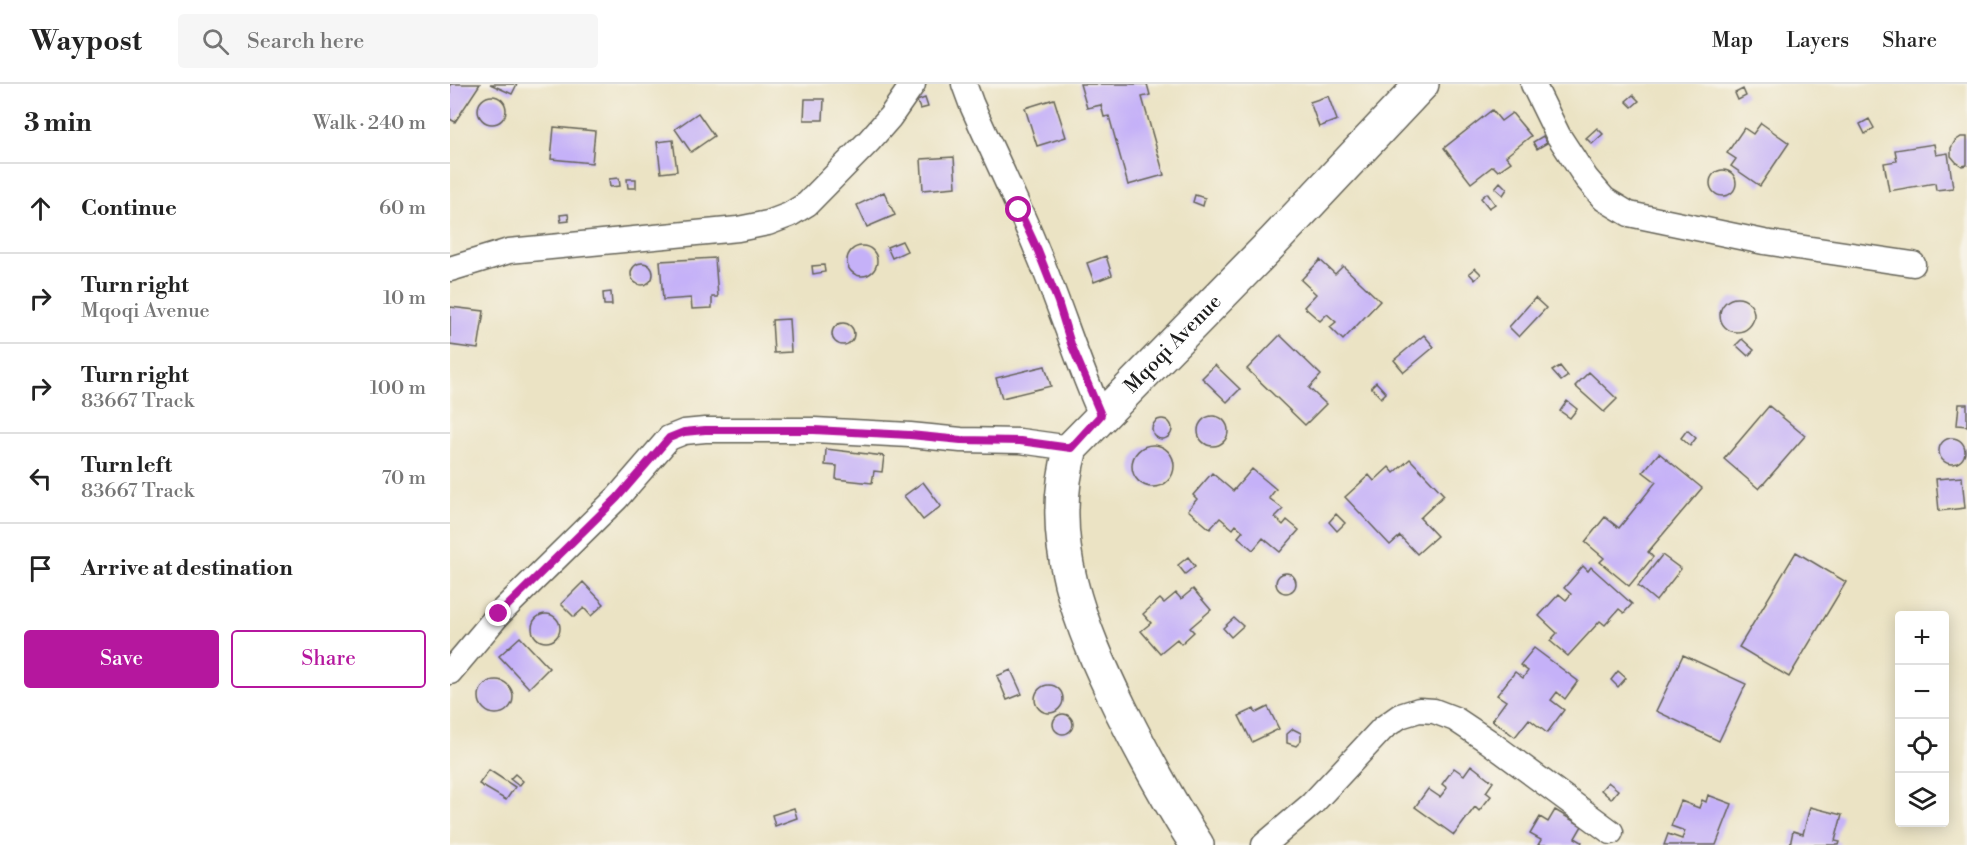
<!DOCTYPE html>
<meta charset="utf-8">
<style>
:root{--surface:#fff;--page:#f6f6f6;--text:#222;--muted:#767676;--line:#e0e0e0;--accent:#b5179e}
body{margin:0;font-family:"Libre Bodoni",serif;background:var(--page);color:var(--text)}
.controls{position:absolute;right:18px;bottom:18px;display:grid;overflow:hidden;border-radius:6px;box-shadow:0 3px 15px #0003}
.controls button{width:54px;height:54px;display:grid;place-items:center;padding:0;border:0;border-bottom:2px solid var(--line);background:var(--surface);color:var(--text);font:30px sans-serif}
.stop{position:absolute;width:18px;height:18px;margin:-14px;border:4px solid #b5179e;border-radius:50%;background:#fff}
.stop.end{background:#b5179e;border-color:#fff;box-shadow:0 2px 6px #0008}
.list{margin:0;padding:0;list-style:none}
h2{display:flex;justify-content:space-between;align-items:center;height:78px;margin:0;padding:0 24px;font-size:26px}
h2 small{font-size:20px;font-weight:400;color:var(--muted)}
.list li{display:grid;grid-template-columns:39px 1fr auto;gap:18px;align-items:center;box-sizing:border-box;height:90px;padding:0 24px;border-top:2px solid var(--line)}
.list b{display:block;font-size:22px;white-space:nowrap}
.list p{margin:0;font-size:20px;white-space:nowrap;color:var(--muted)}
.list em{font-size:20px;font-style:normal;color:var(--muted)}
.actions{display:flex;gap:12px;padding:18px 24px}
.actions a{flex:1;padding:14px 0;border:2px solid var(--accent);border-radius:6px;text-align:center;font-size:21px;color:var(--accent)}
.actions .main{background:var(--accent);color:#fff}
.icon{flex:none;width:33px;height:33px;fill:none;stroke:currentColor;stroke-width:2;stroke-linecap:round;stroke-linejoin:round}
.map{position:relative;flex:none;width:1517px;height:761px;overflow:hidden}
header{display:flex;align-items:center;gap:36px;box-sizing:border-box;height:84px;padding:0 30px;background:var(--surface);border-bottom:2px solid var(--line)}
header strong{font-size:28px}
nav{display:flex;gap:33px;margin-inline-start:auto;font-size:21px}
.search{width:420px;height:54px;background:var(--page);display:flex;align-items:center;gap:15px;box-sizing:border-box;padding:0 21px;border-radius:6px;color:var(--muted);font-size:22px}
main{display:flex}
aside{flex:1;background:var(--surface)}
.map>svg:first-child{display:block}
.building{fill:#c5b1f8}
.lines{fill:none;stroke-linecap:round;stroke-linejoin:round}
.street-casing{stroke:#646257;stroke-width:27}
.secondary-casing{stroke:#646257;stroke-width:36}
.street{stroke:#fff;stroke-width:24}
.secondary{stroke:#fff;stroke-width:33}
.route{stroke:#b5179e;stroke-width:8}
.labels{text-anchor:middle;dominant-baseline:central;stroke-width:4.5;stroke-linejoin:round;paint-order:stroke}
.street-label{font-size:20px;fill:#1c1c1c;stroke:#f7f3e8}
</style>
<header>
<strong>Waypost</strong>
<div class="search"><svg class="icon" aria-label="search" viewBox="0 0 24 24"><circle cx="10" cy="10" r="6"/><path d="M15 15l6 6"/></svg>Search here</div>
<nav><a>Map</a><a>Layers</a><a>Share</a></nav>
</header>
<main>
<aside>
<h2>3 min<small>Walk · 240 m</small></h2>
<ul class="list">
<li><svg class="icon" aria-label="ahead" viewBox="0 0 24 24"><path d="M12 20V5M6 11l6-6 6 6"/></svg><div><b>Continue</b></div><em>60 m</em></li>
<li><svg class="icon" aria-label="right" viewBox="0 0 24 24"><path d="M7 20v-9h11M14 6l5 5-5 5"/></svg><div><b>Turn right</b><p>Mqoqi Avenue</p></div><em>10 m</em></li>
<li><svg class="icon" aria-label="right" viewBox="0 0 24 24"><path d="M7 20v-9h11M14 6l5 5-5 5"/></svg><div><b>Turn right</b><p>83667 Track</p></div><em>100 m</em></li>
<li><svg class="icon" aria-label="left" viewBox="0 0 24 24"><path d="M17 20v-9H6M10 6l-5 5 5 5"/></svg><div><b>Turn left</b><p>83667 Track</p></div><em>70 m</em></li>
<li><svg class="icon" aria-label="arrive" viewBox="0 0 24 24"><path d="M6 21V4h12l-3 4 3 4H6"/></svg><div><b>Arrive at destination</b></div></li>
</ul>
<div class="actions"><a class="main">Save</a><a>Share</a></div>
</aside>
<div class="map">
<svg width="1517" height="761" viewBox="0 0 1517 761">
<rect width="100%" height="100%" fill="#f7f3e8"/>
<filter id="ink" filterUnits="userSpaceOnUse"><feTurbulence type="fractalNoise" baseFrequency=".0167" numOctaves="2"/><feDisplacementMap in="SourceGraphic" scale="12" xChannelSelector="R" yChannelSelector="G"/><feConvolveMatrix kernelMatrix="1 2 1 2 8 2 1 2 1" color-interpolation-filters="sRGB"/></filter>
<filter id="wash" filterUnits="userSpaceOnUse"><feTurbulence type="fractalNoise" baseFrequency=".008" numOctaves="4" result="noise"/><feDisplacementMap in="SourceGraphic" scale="24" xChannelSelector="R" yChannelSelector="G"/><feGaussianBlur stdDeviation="1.35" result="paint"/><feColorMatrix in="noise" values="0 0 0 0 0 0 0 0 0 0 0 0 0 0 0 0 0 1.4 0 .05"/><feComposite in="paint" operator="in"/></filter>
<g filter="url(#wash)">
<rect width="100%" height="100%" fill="#ebe3c4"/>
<g id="blocks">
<path class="building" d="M0,0H30L5,38L0,35Z
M40,0H67L62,10Z
M630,0H697L700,11L692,13L714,91L678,101L659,32L654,33L651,21L637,24Z
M1293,5L1296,12L1288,16L1285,9Z
M1183,11L1189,17L1182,23L1176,17Z
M878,12L887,36L869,43L860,18Z
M28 26a14 14 0 1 1 28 0a14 14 0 1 1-28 0Z
M475,14L478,23L470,25L467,17Z
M355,15H374L373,36H354Z
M604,15L616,53L587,62L575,24Z
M1042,26L1051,37L1062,29L1081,52L1056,72L1061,78L1048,87L1043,82L1021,99L994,64Z
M248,29L264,52L241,68L225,45Z
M1419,35L1424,44L1415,50L1410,40Z
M1311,39L1339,59L1310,102L1281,82L1286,75L1277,69L1294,44L1303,50Z
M104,43L145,47L142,79L101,75Z
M1147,44L1153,50L1142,60L1136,54Z
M1093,52L1097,59L1087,65L1083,58Z
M1511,53H1517V81L1512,82L1506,78L1501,72V64L1505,57Z
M223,56L227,87L211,89L207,58Z
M1484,60L1486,71L1498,69L1503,104L1486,106L1485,99L1439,107L1434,79L1447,77L1445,66Z
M504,73L506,103L473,106L471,75Z
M1260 99a13 13 0 1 1 26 0a13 13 0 1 1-26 0Z
M169,94L170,102L160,103L159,95Z
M177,95H186V104H178Z
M1050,98L1057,105L1053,111L1045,104Z
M434,108L445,131L417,143L407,121Z
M1037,109L1045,120L1039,124L1031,114Z
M745,111L755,114L753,122L743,118Z
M118,130L119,137L111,138L110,131Z
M452,157L457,167L442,174L437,163Z
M397 177a15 15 0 1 1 30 0a15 15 0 1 1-30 0Z
M656,172L662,191L644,198L637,179Z
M265,174L268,213H262V224L242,225L241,214L213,216L210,177Z
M870,176L885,190L893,182L930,217L893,256L880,243L886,238L877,230L870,237L854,223L866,210L851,196Z
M181 190a11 11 0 1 1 22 0a11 11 0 1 1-22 0Z
M374,181L375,188L363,190L362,182Z
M1025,184L1031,190L1025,196L1019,189Z
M161,208L162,221H154L153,209Z
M1270 231a17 17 0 1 1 34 0a17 17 0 1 1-34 0Z
M1085,214L1096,224L1069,253L1059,243Z
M0,223L34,227L28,265L0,261Z
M339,235L341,268L324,269L322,236Z
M382 250a11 11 0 1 1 22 0a11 11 0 1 1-22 0Z
M830,251L871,291L859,304L876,320L855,341L797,285Z
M974,251L984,263L954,288L944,276Z
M1292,255L1304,266L1298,272L1286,261Z
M765,281L790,305L777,318L752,294Z
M595,282L601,302L552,314L546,294Z
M1110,282L1118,292L1111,297L1102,287Z
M1139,288L1167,315L1154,328L1125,302Z
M926,298L936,309L931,314L921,303Z
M1117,317L1127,325L1120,334L1110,327Z
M1509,320H1517V342L1507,341Z
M1319,322L1355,352L1309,405L1274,375Z
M748 347a15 15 0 1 1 30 0a15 15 0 1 1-30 0Z
M702 345a10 10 0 1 1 20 0a10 10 0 1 1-20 0Z
M1237,346L1246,354L1240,362L1231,354Z
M1489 367a13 13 0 1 1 26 0a13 13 0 1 1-26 0Z
M682 382a21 21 0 1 1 42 0a21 21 0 1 1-42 0Z
M376,365L434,372L432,388L424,387L422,399L386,395L387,382L375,381Z
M1209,369L1252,404L1198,468L1203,473L1179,502L1150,478L1154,474L1135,458L1155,433L1169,444L1206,398L1193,388Z
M960,375L994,411L970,434L987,452L967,470L950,452L940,461L895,413L919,391L924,397L939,383L944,389Z
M802,385L826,405L819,414L833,425L825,433L833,441L837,436L849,446L830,468L813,454L803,466L788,453L793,447L786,441L783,445L770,434L760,445L738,426L747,415L743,411L762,389L783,407Z
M1512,393L1515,424L1489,427L1486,395Z
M473,398L491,422L473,436L454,412Z
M886,430L895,439L887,447L879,438Z
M1346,468L1396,498L1339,593L1289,563Z
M1212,471L1231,485L1206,517L1188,502Z
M738,473L745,482L735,490L728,481Z
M1133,482L1138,487L1141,483L1182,520L1174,529L1169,525L1155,541L1150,537L1118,572L1100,557L1107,549L1089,532L1109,510L1116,516L1121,510L1114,504Z
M826 499a10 10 0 1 1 20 0a10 10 0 1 1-20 0Z
M133,498L154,520L141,532L134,524L124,533L111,520Z
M743,505L761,526L740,544L744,548L731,560L727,555L710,569L691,547L701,539L693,530L710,515L714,519L726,509L731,515Z
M82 544a14 14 0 1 1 28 0a14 14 0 1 1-28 0Z
M784,534L793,542L781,553L773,544Z
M70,553L99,584L79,604L49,572Z
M1084,564L1128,597L1115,615L1107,608L1101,616L1114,626L1097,649L1079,635L1065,653L1042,636L1056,617L1047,611L1065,588L1073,594L1078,587L1070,581Z
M1233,571L1296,600L1269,657L1206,627Z
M561,586L572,610L557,616L547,592Z
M1168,587L1176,594L1168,603L1161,596Z
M29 613a17 17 0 1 1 34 0a17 17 0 1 1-34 0Z
M585 615a14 14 0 1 1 28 0a14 14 0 1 1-28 0Z
M818,623L829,645L802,658L789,632L804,625L806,629Z
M603 640a10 10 0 1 1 20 0a10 10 0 1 1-20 0Z
M843,645L851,649V657L846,662L837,659V650Z
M1021,681L1043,698L1036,708L1041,712L1029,727L1025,723L1004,751L965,723L978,705L990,713L997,704L992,700L1004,684L1014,691Z
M39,686L65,703L56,716L29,700Z
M65,690L73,697L69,702L60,695Z
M1158,698L1168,706L1161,715L1151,706Z
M1258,711L1282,720L1266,761H1214L1218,750L1232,755L1235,747L1221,742L1231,717L1249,724L1252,716L1256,718Z
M1360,723L1392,731L1385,757L1390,758L1389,761H1340L1343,747L1353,750Z
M344,724L347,734L325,742L322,731Z
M1105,726L1132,742L1125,754L1132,758L1130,761H1088L1091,756L1080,750L1090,733L1098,738Z"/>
</g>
</g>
<g filter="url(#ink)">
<use href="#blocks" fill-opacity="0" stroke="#646257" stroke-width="1.5"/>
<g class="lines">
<g class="street-casing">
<path id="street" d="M514,0L521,19C543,69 568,119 588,169C611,223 627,278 651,331
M1083,0L1108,51L1136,94L1154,115L1179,130L1314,158L1463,180
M0,185L59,167L288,145L318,139L339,131L357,120L419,57L440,33L463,0
M0,588L49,530L167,414L219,354L234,348L255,346H364L460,351L511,356L570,357L621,364
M814,761L862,720L933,644L950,632L969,626L984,627L1005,635L1038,657L1161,748"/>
</g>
<g class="secondary-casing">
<g id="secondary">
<path id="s1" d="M747,761C719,718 694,672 671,626C631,544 594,456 621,364L824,157L972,0"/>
</g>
</g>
<use href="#street" class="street"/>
<use href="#secondary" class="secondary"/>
</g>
</g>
<g class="lines" filter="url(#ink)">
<path class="route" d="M49,530L167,414L219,354L234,348L255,346H364L460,351L511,356L570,357L621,364L651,331L621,260L608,218L588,167L569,126"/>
</g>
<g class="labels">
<g class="street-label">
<text stroke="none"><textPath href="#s1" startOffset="574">Mqoqi Avenue</textPath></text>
</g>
</g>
</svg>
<div class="controls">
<button>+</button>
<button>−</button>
<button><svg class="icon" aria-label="locate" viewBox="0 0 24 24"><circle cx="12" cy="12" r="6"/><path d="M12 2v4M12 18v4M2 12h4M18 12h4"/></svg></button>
<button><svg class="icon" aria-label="layers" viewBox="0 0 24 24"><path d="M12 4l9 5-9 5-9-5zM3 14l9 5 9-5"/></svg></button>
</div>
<div class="stop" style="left:569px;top:126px"></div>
<div class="stop end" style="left:49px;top:530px"></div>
</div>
</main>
